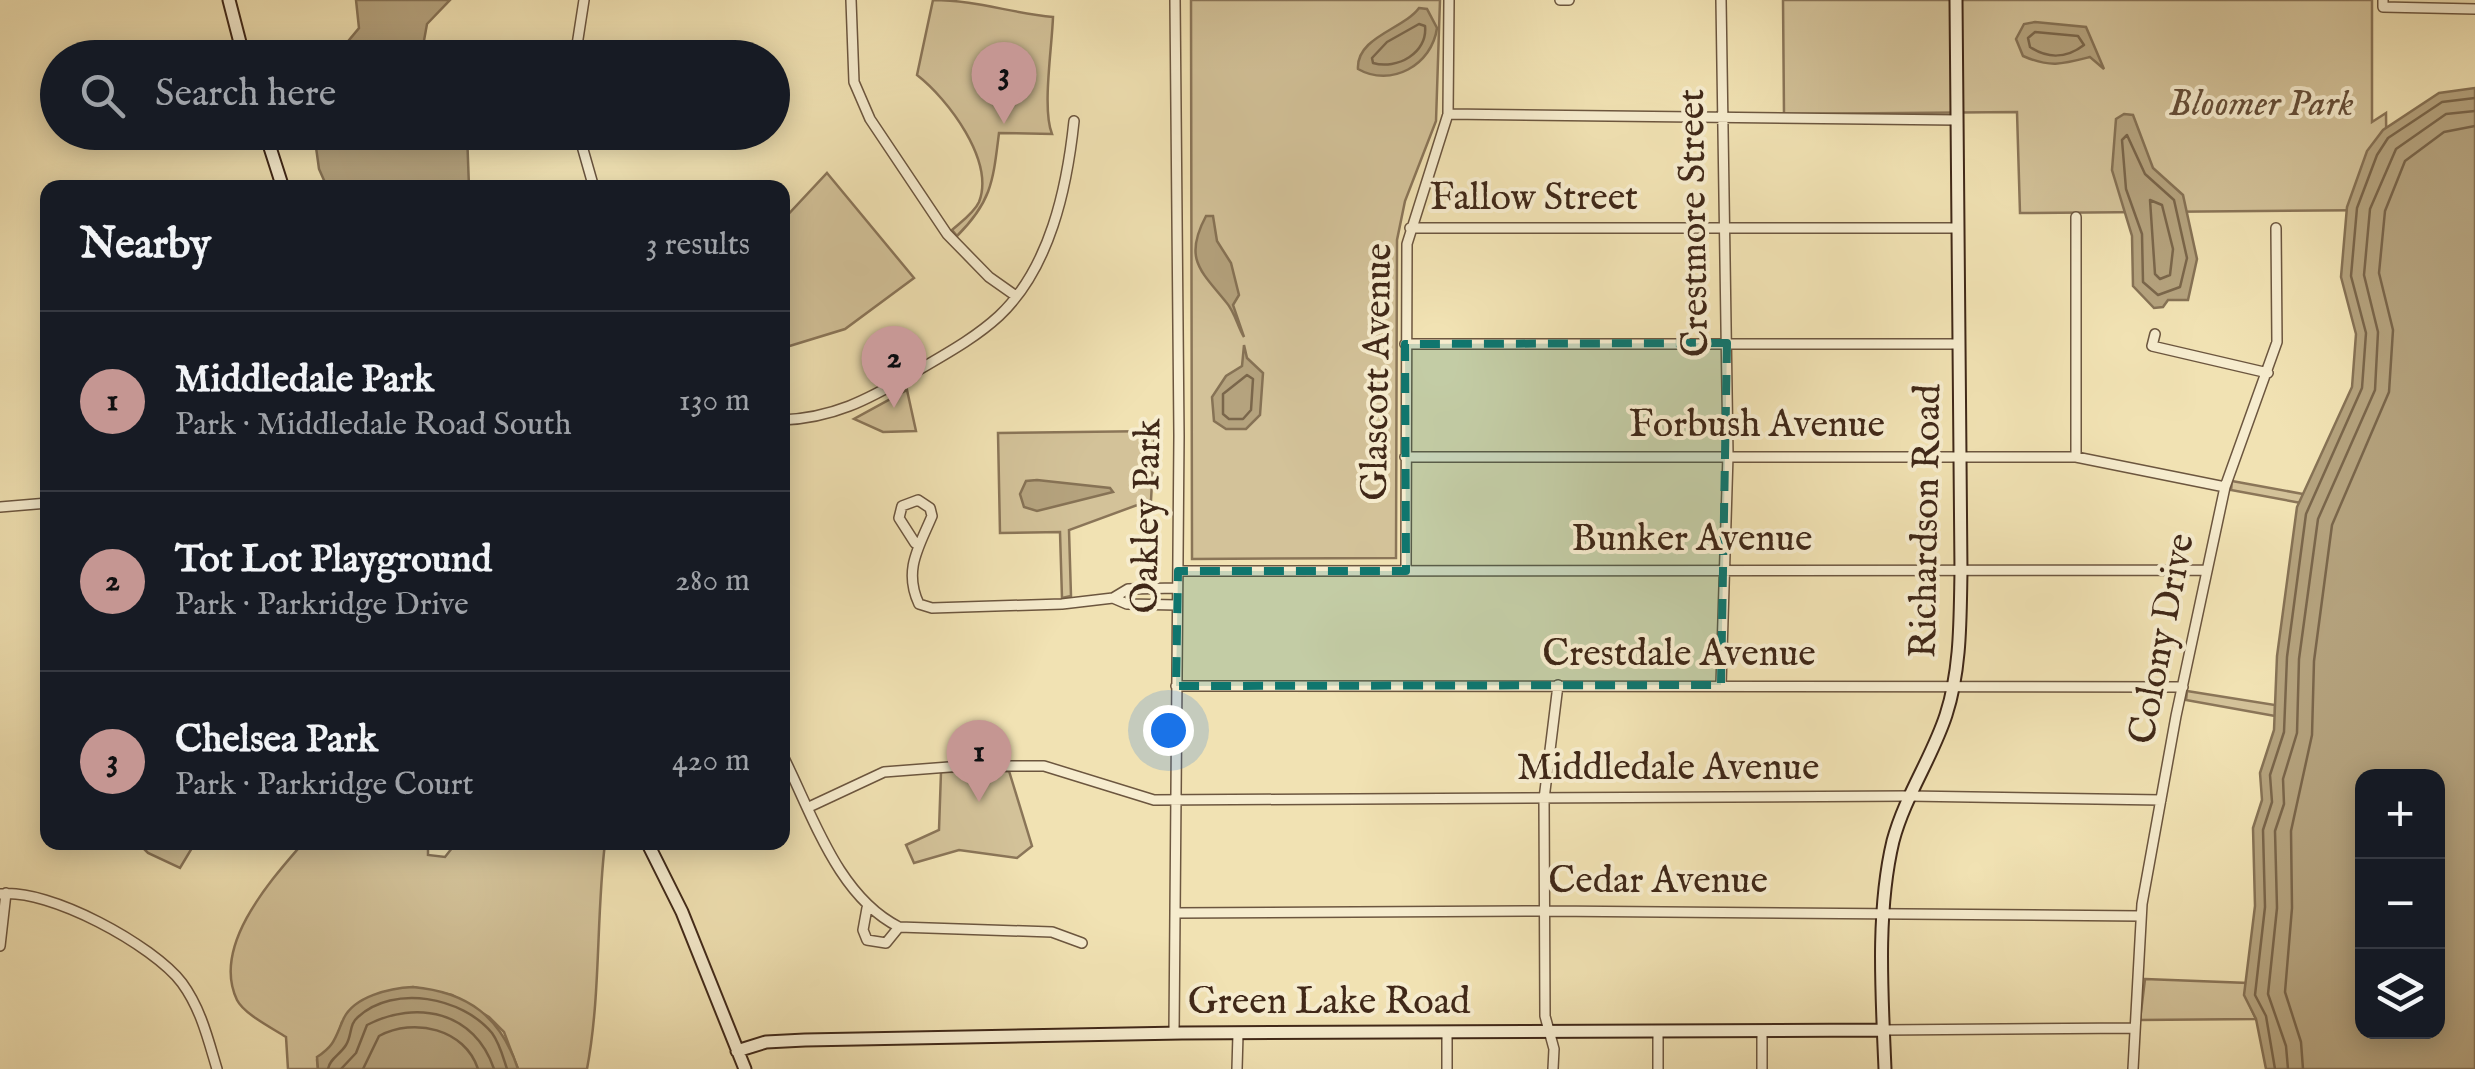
<!DOCTYPE html>
<meta charset="utf-8">
<style>
:root{--surface:#171b24;--page:#20242c;--text:#f1f3f6;--muted:#9ea1a6;--line:#363941;--accent:#c59692}
body{margin:0;font-family:"IM FELL English",serif;background:var(--page);color:var(--text)}
.controls{position:absolute;right:30px;bottom:30px;display:grid;overflow:hidden;border-radius:20px;box-shadow:0 5px 25px #0003}
.controls button{width:90px;height:90px;display:grid;place-items:center;padding:0;border:0;border-bottom:2px solid var(--line);background:var(--surface);color:var(--text);font:50px sans-serif}
.you{position:absolute;left:1168px;top:730px;width:35px;height:35px;margin:-25px;border:8px solid #fff;border-radius:50%;background:#1a73e8;box-shadow:0 0 0 15px #1a73e833}
.badge{display:grid;place-items:center;width:65px;height:65px;border-radius:50%;background:var(--accent);color:#111;font-size:32px;font-weight:700}
.pin{position:absolute;translate:-50% -82px;filter:drop-shadow(0 2px 5px #0008)}
.pin::after{content:'';position:absolute;top:52px;width:35px;height:30px;background:inherit;clip-path:polygon(0 0,100% 0,50% 100%)}
.list{margin:0;padding:0;list-style:none}
h2{display:flex;justify-content:space-between;align-items:center;height:130px;margin:0;padding:0 40px;font-size:42px}
h2 small{font-size:32px;font-weight:400;color:var(--muted)}
.list li{display:grid;grid-template-columns:65px 1fr auto;gap:30px;align-items:center;box-sizing:border-box;height:180px;padding:0 40px;border-top:2px solid var(--line)}
.list b{display:block;font-size:38px;white-space:nowrap}
.list p{margin:0;font-size:32px;white-space:nowrap;color:var(--muted)}
.list em{font-size:32px;font-style:normal;color:var(--muted)}
.icon{flex:none;width:55px;height:55px;fill:none;stroke:currentColor;stroke-width:2;stroke-linecap:round;stroke-linejoin:round}
.map{position:relative;flex:none;width:2475px;height:1069px;overflow:hidden}
.search{position:absolute;background:var(--surface);box-shadow:0 5px 25px #0003;left:40px;top:40px;width:750px;height:110px;display:flex;align-items:center;gap:25px;box-sizing:border-box;padding:0 35px;border-radius:55px;color:var(--muted);font-size:38px}
.panel{position:absolute;background:var(--surface);box-shadow:0 5px 25px #0003;left:40px;top:180px;width:750px;height:670px;border-radius:20px}
.map>svg:first-child{display:block}
.green{fill:#d3c299;stroke:#8a7558;stroke-width:2.5}
.water{fill:#b5a37e;stroke:#867255;stroke-width:2.5;fill-rule:evenodd}
.lines{fill:none;stroke-linecap:round;stroke-linejoin:round}
.shore{stroke:#7a664b;stroke-width:2.5}
.street-casing{stroke:#6c563f;stroke-width:12}
.secondary-casing{stroke:#402818;stroke-width:15}
.street{stroke:#f6ecce;stroke-width:9}
.secondary{stroke:#f6ecce;stroke-width:11}
.marked{fill:#0f766e;fill-opacity:0.2;stroke:#0f766e;stroke-width:8;stroke-dasharray:20 12;stroke-linejoin:round}
.labels{text-anchor:middle;dominant-baseline:central;stroke-width:8;stroke-linejoin:round;paint-order:stroke}
.park-label{font-size:38px;font-style:italic;fill:#654e38;stroke:#f6ecce}
.street-label{font-size:38px;fill:#402818;stroke:#f6ecce}
</style>
<div class="map">
<svg width="2475" height="1069" viewBox="0 0 2475 1069">
<rect width="100%" height="100%" fill="#f1e2b3"/>
<filter id="stains"><feTurbulence type="fractalNoise" baseFrequency=".002" numOctaves="4"/><feColorMatrix values="0 0 0 0 .2 0 0 0 0 .09 0 0 0 0 .02 0 0 0 .5 -.17"/></filter>
<radialGradient id="worn" r=".72"><stop offset=".6" stop-color="#630" stop-opacity="0"/><stop offset="1" stop-color="#630" stop-opacity=".3"/></radialGradient>
<path class="green" d="M933,0C975,0 1011,13 1053,17C1052,48 1042,109 1052,134L999,133C993,181 992,201 957,236L952,230C961,222 974,213 979,202C995,161 948,99 917,75Z
M1191,0H1440L1436,121L1405,201L1397,240L1396,558L1192,559Z
M1783,0H2372V122L2386,113L2387,210L2020,213L2017,112L1784,114Z
M827,173L914,278L845,329L783,348V220Z
M907,390L916,431L883,432L854,419Z
M1155,431L1151,500L1069,530L1071,596L1062,598L1060,532L1000,533L998,433Z
M2232,481L2303,494L2301,503L2231,490Z
M2187,691L2275,705V716L2186,700Z
M1009,771L1032,846L1017,858L959,850L914,863L906,845L939,830L941,772Z
M138,843H195L180,868L148,853Z
M303,843H428V855L445,857L456,843H605C596,918 601,994 587,1069H518L504,1032L489,1017L452,995L413,987L378,994L342,1022L336,1043L317,1060L318,1069H288L286,1037C272,1028 244,1014 237,1000C211,946 271,880 303,843Z
M2145,979L2248,983L2245,995L2256,1019L2140,1020Z"/>
<path class="water" d="M356,0H450L427,24L421,57H335L359,28Z
M1419,8L1427,9L1437,28C1432,65 1391,88 1358,69C1356,37 1404,29 1419,8Z
M2035,22L2086,27L2104,69L2090,57C2063,64 2050,68 2023,56L2016,39L2024,24Z
M2475,88V1069H2266L2256,1019L2244,995L2255,906L2253,828L2262,800L2260,773L2274,730L2277,656L2297,507L2352,387L2356,334L2341,277L2347,207L2367,151L2383,130L2439,93ZM2362,776H2438V1032H2362Z
M2124,114L2133,115L2153,168L2183,195L2197,259L2188,300H2168L2163,307L2154,308L2133,286L2132,236L2112,170L2116,119Z
M314,133H467L469,187H327L319,169Z
M1206,216H1213L1217,241L1231,263L1239,295L1233,305L1244,337C1238,328 1235,312 1226,302C1201,271 1183,259 1206,216Z
M1244,345L1247,358L1263,373L1260,415L1246,429H1226L1214,421L1212,397L1226,376L1242,366Z
M1037,480L1110,488L1113,492L1037,511L1024,507L1020,494L1026,481Z
M413,987C468,992 501,1017 518,1069H318L317,1057C335,1045 335,1038 343,1020C353,996 391,988 413,987Z"/>
<g class="lines">
<path class="shore" d="M1419,24L1425,26C1428,53 1397,70 1373,63L1372,58L1387,42Z
M2035,32L2078,36L2084,45C2067,58 2048,59 2030,47L2028,38Z
M2127,135L2145,174L2174,200L2187,258L2180,287L2158,295L2143,282L2142,234L2126,189L2122,140Z
M2150,200L2162,205L2173,249L2170,275L2160,279L2155,274Z
M1247,375L1253,379L1251,410L1243,419H1229L1223,414V394Z
M328,1069C330,1058 340,1055 346,1045C352,1036 349,1024 358,1017C394,984 462,997 492,1033C500,1044 503,1057 507,1069
M341,1069L356,1053L367,1025C417,999 475,1012 494,1069
M363,1069L379,1036C414,1017 465,1029 478,1069
M2275,1069L2266,1016L2255,995L2265,907L2263,830L2272,802L2270,775L2284,732L2287,657L2306,514L2362,388L2366,333L2351,276L2357,208L2377,155L2388,138L2442,102L2475,98
M2288,1069L2286,1046L2268,994L2277,908L2275,831L2284,804L2283,779L2297,733L2299,659L2318,519L2375,390L2378,332L2364,275L2370,209L2396,149L2446,114L2475,111
M2303,1069L2301,1042L2285,992L2292,908L2291,831L2312,735L2314,661L2332,525L2389,392L2393,330L2379,273L2385,211L2405,161L2444,132L2475,126"/>
<g class="street-casing">
<path id="street" d="M851,0L854,82L870,119L947,234L989,277L1016,296
M1560,0H1569
M1721,0L1728,455L1721,685
M2383,0V7L2475,9
M575,58L584,0
M1448,114L1957,120
M578,132L594,188
M1410,228H1958
M2155,334L2152,346L2268,373
M1405,344H1958
M782,420C833,418 867,400 910,375C940,357 973,340 999,316C1050,268 1067,188 1074,121
M1405,457H2076L2225,487
M2076,457V217
M0,507L48,503
M915,543L899,518L902,506L918,500L930,508L932,516C919,547 903,570 919,604L932,608L1062,604L1113,598
M1178,571L2206,570
M1406,571L1407,244L1448,114L1449,0
M1177,605L1127,604L1113,598L1128,589L1177,588
M1176,686L2183,687
M782,754C812,813 837,896 899,927L1052,932L1082,943
M809,807L884,772L962,766H1044L1154,800L1909,796L2161,800
M0,894C49,888 153,945 182,983C201,1009 208,1039 217,1069
M867,908L863,930L867,940L886,943L899,927
M1175,913L1547,911L2141,916
M0,946L6,893
M1884,1030L2135,1028
M1174,1033L1179,436L1175,0
M1237,1069L1238,1034
M1447,1069V1034
M1553,1069L1554,1049L1545,1016L1544,799L1558,685
M1658,1069V1031
M1762,1069V1031
M2133,1069L2142,904L2176,716L2225,487L2277,342L2276,228"/>
</g>
<g class="secondary-casing">
<path id="secondary" d="M229,0L244,58
M265,132L283,188
M647,842L682,912L745,1069
M737,1051L766,1042L805,1040L1182,1033L1884,1030
M1885,1069C1882,996 1876,912 1893,841C1905,796 1932,758 1946,715C1961,669 1960,619 1961,572L1956,0"/>
</g>
<use href="#street" class="street"/>
<use href="#secondary" class="secondary"/>
</g>
<path class="marked" d="M1727,343L1721,685L1176,686L1178,571H1406L1405,344Z"/>
<g class="labels">
<g class="park-label">
<text x="2261" y="105">Bloomer Park</text>
</g>
<g class="street-label">
<text x="1534" y="199">Fallow Street</text>
<text transform="translate(1695 223) rotate(-91)">Crestmore Street</text>
<text transform="translate(1378 372) rotate(-89)">Glascott Avenue</text>
<text x="1757" y="426">Forbush Avenue</text>
<text transform="translate(1148 516) rotate(-89)">Oakley Park</text>
<text transform="translate(1927 521) rotate(-89)">Richardson Road</text>
<text x="1692" y="540">Bunker Avenue</text>
<text transform="translate(2163 639) rotate(-79)">Colony Drive</text>
<text x="1679" y="655">Crestdale Avenue</text>
<text x="1668" y="769">Middledale Avenue</text>
<text x="1658" y="882">Cedar Avenue</text>
<text x="1329" y="1003">Green Lake Road</text>
</g>
</g>
<rect width="100%" height="100%" filter="url(#stains)"/>
<rect width="100%" height="100%" fill="url(#worn)"/>
</svg>
<div class="controls">
<button>+</button>
<button>−</button>
<button><svg class="icon" aria-label="layers" viewBox="0 0 24 24"><path d="M12 4l9 5-9 5-9-5zM3 14l9 5 9-5"/></svg></button>
</div>
<div class="you"></div>
<div class="pin badge" style="left:979px;top:802px">1</div>
<div class="pin badge" style="left:894px;top:408px">2</div>
<div class="pin badge" style="left:1004px;top:124px">3</div>
<div class="search"><svg class="icon" aria-label="search" viewBox="0 0 24 24"><circle cx="10" cy="10" r="6"/><path d="M15 15l6 6"/></svg>Search here</div>
<section class="panel">
<h2>Nearby<small>3 results</small></h2>
<ul class="list">
<li><span class="badge">1</span><div><b>Middledale Park</b><p>Park · Middledale Road South</p></div><em>130 m</em></li>
<li><span class="badge">2</span><div><b>Tot Lot Playground</b><p>Park · Parkridge Drive</p></div><em>280 m</em></li>
<li><span class="badge">3</span><div><b>Chelsea Park</b><p>Park · Parkridge Court</p></div><em>420 m</em></li>
</ul>
</section>
</div>
